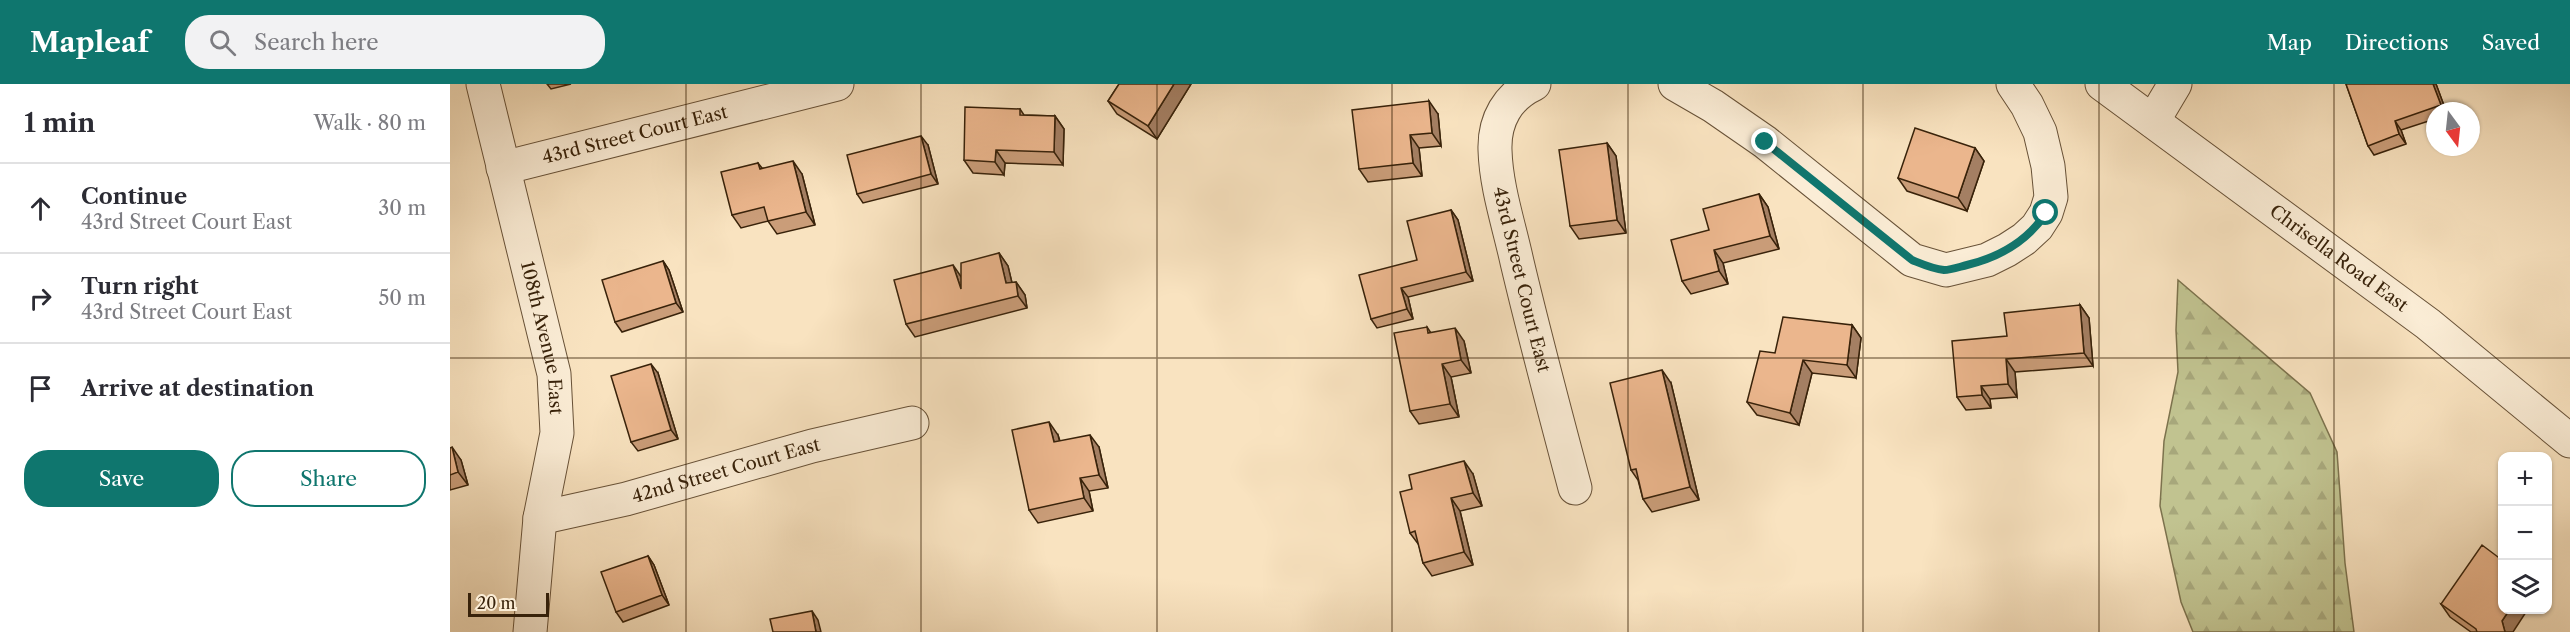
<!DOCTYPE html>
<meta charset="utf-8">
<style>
:root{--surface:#fff;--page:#f2f2f3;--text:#2b2b33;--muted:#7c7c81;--line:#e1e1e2;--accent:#0f766e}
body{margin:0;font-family:"Libre Caslon Text",serif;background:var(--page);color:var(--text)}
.controls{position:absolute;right:18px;bottom:18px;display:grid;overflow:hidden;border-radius:12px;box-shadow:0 2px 4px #0004}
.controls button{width:54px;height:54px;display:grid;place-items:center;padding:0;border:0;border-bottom:2px solid var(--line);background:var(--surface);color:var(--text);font:30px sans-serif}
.compass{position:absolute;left:1976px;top:18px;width:54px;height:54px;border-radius:50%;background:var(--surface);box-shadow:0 2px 4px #0004;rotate:165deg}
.scale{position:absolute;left:18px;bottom:15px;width:81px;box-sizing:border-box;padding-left:6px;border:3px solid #38220a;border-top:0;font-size:16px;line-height:21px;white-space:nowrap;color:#38220a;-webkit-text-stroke:4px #fbedd6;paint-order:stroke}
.stop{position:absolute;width:18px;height:18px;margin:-14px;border:4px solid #0f766e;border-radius:50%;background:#fff}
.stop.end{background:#0f766e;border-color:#fff;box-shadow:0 2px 6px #0008}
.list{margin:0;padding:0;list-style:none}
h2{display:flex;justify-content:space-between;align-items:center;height:78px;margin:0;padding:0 24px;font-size:26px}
h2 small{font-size:20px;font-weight:400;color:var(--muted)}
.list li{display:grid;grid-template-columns:39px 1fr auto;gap:18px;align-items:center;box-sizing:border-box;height:90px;padding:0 24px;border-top:2px solid var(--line)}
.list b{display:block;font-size:22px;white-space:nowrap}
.list p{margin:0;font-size:20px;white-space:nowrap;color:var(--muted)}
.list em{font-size:20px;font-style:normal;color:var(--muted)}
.actions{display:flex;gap:12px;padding:18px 24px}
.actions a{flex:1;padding:14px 0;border:2px solid var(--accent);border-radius:24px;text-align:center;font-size:21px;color:var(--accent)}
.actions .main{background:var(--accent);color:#fff}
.icon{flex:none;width:33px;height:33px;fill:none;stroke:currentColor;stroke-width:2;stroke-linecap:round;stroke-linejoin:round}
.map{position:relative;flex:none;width:2120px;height:548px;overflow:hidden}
header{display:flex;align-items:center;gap:36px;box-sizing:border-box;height:84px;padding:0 30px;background:var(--accent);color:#fff}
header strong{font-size:28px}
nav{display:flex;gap:33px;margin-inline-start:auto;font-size:21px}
.search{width:420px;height:54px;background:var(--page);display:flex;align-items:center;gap:15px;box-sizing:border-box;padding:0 21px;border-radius:24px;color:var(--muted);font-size:22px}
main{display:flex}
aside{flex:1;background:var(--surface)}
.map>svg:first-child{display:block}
.forest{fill:url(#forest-firs);stroke:#7c724d;stroke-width:1.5}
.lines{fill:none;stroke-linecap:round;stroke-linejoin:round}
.minor-casing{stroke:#685238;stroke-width:35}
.minor{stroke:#fbedd6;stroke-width:33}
.wall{fill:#ca9d79;stroke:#38220a;stroke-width:1.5}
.shaded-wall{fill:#a47f63;stroke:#38220a;stroke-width:1.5}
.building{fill:#ebb68d;stroke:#38220a;stroke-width:1.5}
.route{stroke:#0f766e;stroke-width:8}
.grid{fill:none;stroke:#38220a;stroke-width:1.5;stroke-opacity:0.55}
.labels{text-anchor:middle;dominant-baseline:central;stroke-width:6;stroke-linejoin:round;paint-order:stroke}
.street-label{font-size:18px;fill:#38220a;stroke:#fbedd6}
</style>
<header>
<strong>Mapleaf</strong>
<div class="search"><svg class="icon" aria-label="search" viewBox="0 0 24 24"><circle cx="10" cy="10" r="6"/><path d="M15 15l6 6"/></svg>Search here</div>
<nav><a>Map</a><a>Directions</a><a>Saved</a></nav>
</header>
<main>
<aside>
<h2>1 min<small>Walk · 80 m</small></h2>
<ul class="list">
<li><svg class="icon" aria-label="ahead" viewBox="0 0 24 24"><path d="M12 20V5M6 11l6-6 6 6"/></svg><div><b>Continue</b><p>43rd Street Court East</p></div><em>30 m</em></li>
<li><svg class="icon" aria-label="right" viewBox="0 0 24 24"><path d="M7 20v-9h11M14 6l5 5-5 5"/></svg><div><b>Turn right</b><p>43rd Street Court East</p></div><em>50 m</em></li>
<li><svg class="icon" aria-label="arrive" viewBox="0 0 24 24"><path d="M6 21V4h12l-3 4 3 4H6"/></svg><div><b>Arrive at destination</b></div></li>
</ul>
<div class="actions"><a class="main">Save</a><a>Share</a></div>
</aside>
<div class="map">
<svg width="2120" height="548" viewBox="0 0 2120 548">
<defs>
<pattern id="forest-firs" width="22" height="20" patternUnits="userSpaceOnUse" patternTransform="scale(1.5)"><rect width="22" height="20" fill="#c1c390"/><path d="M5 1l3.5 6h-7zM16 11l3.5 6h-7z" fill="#a7a77b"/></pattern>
</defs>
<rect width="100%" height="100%" fill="#f9e3c0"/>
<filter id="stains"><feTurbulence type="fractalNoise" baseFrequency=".00333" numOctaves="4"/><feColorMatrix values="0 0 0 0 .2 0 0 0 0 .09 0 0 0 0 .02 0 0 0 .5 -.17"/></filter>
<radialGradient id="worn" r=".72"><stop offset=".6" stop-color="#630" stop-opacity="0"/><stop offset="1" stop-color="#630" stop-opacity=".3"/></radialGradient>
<path class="forest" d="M1728,196L1860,309L1887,368L1895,479L1904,548H1743L1731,518L1710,422L1714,357L1728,288L1726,246Z"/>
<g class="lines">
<g class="minor-casing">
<g id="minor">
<path id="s1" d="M33,0L104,290L107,349L90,434L80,548"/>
<path id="s2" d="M1084,0C1058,12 1044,36 1045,66C1046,103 1059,141 1067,178C1085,254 1105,329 1125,404"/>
<path d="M1225,0L1263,22L1315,58L1462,176L1496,186L1537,176L1557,166L1574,155L1587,143L1596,129L1601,113L1598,82L1590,48L1577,21L1563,0"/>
<path id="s3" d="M1652,0L1978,240L2120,357"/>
<path d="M1703,37L1725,0"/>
<path id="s4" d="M53,84L387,0"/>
<path id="s5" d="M90,434L176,415L362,362L462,339"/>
</g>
</g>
<use href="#minor" class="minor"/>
</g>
<path class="wall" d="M97,0H121L101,5Z
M669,0H741L707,55L667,30L658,17Z
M1896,0H1986L1996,27H1985V35L1951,46L1956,60L1924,71L1918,62Z
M570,25L574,31L605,32L614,45L613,81L555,79L554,91L523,89L514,76Z
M988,30L991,62L969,64L972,92L918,98L909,85Z
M1157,59L1166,72L1176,149L1129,155L1120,142Z
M478,61L488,100L413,119L407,110Z
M1525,64L1534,77L1517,127L1457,107L1448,94Z
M308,79L312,84L352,90L365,141L327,150L318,137L291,144L282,131Z
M1309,110L1318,123L1329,165L1273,179L1278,200L1241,210L1232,197L1259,146Z
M1001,126L1008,136L1023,197L958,213L963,235L927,244L921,235L967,176Z
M549,169L558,182L562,199L566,198L575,211L577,224L465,253L456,240L511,192Z
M213,177L219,186L233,228L172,248L165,238Z
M1630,221L1639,234L1643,282L1565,288L1567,313L1540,315L1541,324L1516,326L1507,313L1557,252Z
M1402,241L1411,254L1406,294L1362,289L1349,341L1307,331L1297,318L1325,269Z
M977,243L981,249L1014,257L1021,289L1001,293L1009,333L969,340L960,327Z
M208,289L228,355L188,367L181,358Z
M1221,299L1249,416L1202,428L1193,415L1188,396L1181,386Z
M608,351L610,357L649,363L658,404L639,407L643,427L588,439L579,426Z
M0,364L11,376L18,401L0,406Z
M1023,390L1032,422L1010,427L1023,481L982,492L973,479L969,461L960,449Z
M198,472L204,481L219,521L173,538L166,528Z
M1991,520L2063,548H2021L2000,533Z"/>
<path class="shaded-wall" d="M724,0H741L707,55L698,42Z
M1983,0H1986L1996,27H1994L1991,21Z
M979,17L988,30L991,62L982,49Z
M605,32L614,45L613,81L604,68Z
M1945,37L1951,46L1956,60L1949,50Z
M960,51L969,64L972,92L963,79Z
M471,52L478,61L488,100L481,90Z
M1157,59L1166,72L1176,149L1167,136Z
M1525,64L1534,77L1517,127L1508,114Z
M546,66L555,79L554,91L545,78Z
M343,77L352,90L365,141L356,128Z
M1309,110L1318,123L1329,165L1320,152Z
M1001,126L1008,136L1023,197L1016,188Z
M1264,166L1273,179L1278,200L1269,187Z
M549,169L558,182L565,212L556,199Z
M213,177L219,186L233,228L226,219Z
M503,181L512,194L511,205Z
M566,198L575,211L577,224L568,212Z
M951,204L958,213L963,235L957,225Z
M1630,221L1639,234L1643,282L1634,269Z
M1402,241L1411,254L1406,294L1397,281Z
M1005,244L1014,257L1021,289L1011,276Z
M1556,275L1565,288L1567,313L1558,300Z
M1353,276L1362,289L1349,341L1340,329Z
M201,280L208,289L228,355L221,346Z
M992,280L1001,293L1009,333L1000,320Z
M1212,286L1221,299L1249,416L1240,403Z
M1531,302L1540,315L1541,324L1532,311Z
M599,338L608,351L613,371L604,358Z
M640,351L649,363L658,404L649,391Z
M2,363L11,376L18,401L8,388Z
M1014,377L1023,390L1032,422L1023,409Z
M630,394L639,407L643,427L634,414Z
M1001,414L1010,427L1023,481L1014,468Z
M198,472L204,481L219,521L212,511Z
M2060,525H2078L2063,548H2055L2052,537Z
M362,527L368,536L371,548H366Z"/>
<path class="building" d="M669,0H724L698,42L658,17Z
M1896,0H1983L1991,21L1945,37L1949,50L1918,62Z
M979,17L982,49L960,51L963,79L909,85L902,26Z
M515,23L570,25V31L605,32L604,68L546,66L545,78L514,76Z
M1465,44L1525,64L1508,114L1448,94Z
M471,52L481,90L407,110L397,71Z
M1157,59L1167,136L1120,142L1109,66Z
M343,77L356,128L318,137L314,123L282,131L271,88L308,79L310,85Z
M1309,110L1320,152L1264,166L1269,187L1232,197L1221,156L1259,146L1253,125Z
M1001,126L1016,188L951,204L957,225L921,235L909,191L967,176L957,137Z
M549,169L556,199L566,198L568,212L456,240L444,196L503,181L511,205V179Z
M213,177L226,219L165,238L152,196Z
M1630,221L1634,269L1556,275L1558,300L1531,302L1532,311L1507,313L1502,257L1557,252L1554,229Z
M1333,233L1402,241L1397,281L1353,276L1340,329L1297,318L1310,267L1325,269Z
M977,243L978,249L1005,244L1011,276L992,280L1000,320L960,327L944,249Z
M201,280L221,346L181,358L161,292Z
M1212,286L1240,403L1193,415L1186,385L1181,386L1160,299Z
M599,338L604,358L640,351L649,391L630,394L634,414L579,426L562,346Z
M2,363L8,388L0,391V364Z
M1014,377L1023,409L1001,414L1014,468L973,479L965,447L960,449L950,408L962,405L959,391Z
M2032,461L2052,476V525H2060L2052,537L2055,548H2027L2026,545L1991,520Z
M198,472L212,511L166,528L151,488Z
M362,527L366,548H323L320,535Z"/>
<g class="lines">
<path class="route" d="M1315,58L1462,176C1472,180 1483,185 1494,186C1501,186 1509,183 1517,181C1550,173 1577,158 1596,129"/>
</g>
<path class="grid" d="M236,0V548M471,0V548M707,0V548M942,0V548M1178,0V548M1413,0V548M1649,0V548M1884,0V548M0,274H2120"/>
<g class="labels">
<g class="street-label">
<text stroke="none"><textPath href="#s4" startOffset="136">43rd Street Court East</textPath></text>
<text stroke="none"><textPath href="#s3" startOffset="294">Chrisella Road East</textPath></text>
<text stroke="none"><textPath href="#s2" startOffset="214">43rd Street Court East</textPath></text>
<text stroke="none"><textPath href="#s1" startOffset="261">108th Avenue East</textPath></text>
<text stroke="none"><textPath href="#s5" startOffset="192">42nd Street Court East</textPath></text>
</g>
</g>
<rect width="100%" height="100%" filter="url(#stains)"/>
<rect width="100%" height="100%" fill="url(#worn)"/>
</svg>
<div class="controls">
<button>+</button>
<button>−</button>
<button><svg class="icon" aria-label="layers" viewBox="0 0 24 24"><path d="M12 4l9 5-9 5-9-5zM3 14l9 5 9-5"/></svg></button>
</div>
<svg class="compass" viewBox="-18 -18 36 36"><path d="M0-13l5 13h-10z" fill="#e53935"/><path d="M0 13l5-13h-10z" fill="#7c7c81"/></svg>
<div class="scale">20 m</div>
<div class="stop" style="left:1596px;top:129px"></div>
<div class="stop end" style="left:1315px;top:58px"></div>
</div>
</main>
